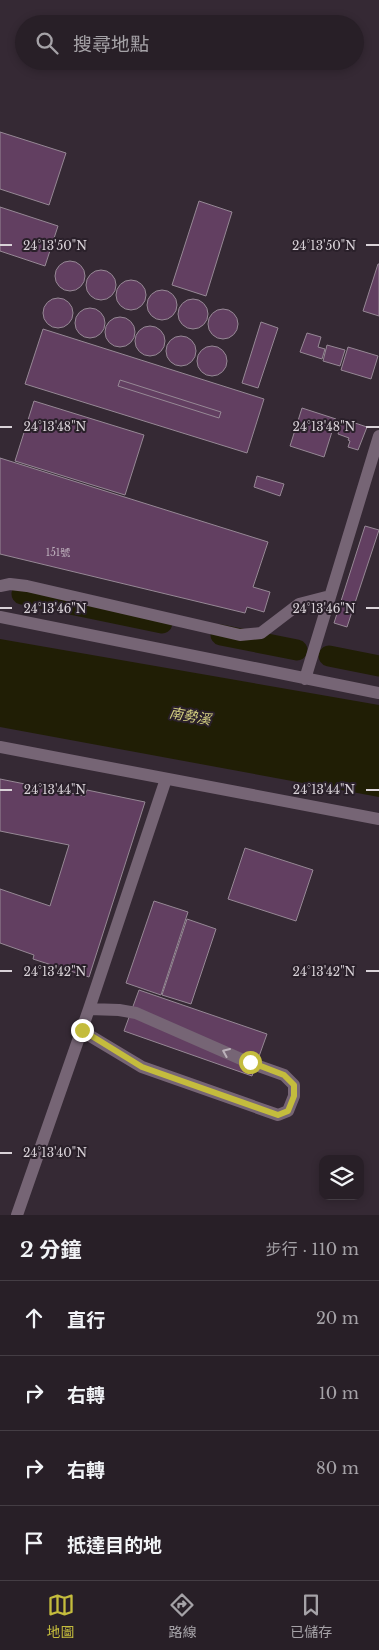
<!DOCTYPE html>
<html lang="zh-TW">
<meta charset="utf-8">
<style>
:root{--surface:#281f27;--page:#30272f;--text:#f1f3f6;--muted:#a5a2a7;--line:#443d44;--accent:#c4bc3d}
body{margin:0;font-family:"Libre Baskerville","Noto Sans TC",serif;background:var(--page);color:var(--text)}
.controls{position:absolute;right:15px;bottom:15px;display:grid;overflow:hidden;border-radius:10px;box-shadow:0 2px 8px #0003}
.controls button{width:45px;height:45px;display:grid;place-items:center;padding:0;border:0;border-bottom:1px solid var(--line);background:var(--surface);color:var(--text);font:25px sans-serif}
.stop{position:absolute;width:15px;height:15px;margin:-11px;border:4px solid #c4bc3d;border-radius:50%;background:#fff}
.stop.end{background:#c4bc3d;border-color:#fff;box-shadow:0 1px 5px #0008}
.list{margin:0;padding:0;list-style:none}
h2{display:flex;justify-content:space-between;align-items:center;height:65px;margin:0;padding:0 20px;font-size:21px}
h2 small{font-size:16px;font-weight:400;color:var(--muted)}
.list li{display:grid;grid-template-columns:32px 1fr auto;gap:15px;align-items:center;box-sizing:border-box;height:75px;padding:0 20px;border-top:1px solid var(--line)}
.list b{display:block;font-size:19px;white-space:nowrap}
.list em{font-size:16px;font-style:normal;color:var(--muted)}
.icon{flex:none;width:28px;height:28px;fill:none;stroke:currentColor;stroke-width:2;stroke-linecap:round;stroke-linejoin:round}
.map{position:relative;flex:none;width:379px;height:1215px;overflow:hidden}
.search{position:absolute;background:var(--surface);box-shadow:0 2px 8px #0003;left:15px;right:15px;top:15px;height:55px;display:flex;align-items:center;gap:12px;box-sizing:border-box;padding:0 18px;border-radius:28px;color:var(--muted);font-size:19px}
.sheet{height:365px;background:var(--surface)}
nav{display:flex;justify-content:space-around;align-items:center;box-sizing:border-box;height:70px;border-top:1px solid var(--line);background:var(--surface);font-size:14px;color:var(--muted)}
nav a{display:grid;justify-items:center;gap:2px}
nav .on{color:var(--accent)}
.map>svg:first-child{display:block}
.water{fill:#201e05}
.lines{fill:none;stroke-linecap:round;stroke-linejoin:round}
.canal{stroke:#201e05;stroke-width:21}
.building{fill:#623f61;stroke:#968895}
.minor{stroke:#766575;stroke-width:12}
.oneway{stroke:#bbb1ba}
.route{stroke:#c4bc3d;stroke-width:6}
.ticks{fill:none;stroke:#d9d2d8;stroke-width:2}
.labels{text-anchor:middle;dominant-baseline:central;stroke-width:4;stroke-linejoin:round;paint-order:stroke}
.number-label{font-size:10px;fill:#bbadba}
.water-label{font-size:14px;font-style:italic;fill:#d3cf81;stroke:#2a202a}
.ticks-label{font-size:12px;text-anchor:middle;fill:#d9d2d8;stroke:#2a202a;stroke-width:4;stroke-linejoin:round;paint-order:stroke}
</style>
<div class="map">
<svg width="379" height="1215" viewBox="0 0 379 1215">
<rect width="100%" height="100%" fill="#352934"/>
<path class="water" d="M0,639L379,705V797L0,727Z"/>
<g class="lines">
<path class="canal" d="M22,594L162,623
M221,635L297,650
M329,656L379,666"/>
</g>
<path class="building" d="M0,132L66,153L49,205L0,189Z
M199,201L232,212L206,296L172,285Z
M0,207L58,226L45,266L0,251Z
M55 276a15 15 0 1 1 30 0a15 15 0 1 1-30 0Z
M378,264H379V316L363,311Z
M86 285a15 15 0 1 1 30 0a15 15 0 1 1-30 0Z
M116 295a15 15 0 1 1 30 0a15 15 0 1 1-30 0Z
M147 305a15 15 0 1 1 30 0a15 15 0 1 1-30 0Z
M43 313a15 15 0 1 1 30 0a15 15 0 1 1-30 0Z
M178 314a15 15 0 1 1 30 0a15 15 0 1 1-30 0Z
M75 323a15 15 0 1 1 30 0a15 15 0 1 1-30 0Z
M208 324a15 15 0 1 1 30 0a15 15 0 1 1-30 0Z
M105 332a15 15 0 1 1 30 0a15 15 0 1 1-30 0Z
M261,322L278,328L258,388L242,383Z
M135 341a15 15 0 1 1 30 0a15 15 0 1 1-30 0Z
M43,329L264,399L247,453L25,384Z
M307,333L321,337L318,347L325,349L322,359L300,352Z
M166 351a15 15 0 1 1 30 0a15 15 0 1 1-30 0Z
M327,345L345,350L340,366L323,361Z
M197 361a15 15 0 1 1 30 0a15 15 0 1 1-30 0Z
M348,347L378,356L371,379L341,370Z
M120,380L221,412L219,418L118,386Z
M34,401L144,435L125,495L15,461Z
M302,408L336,419L324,457L290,446Z
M343,419L367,427L358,450L348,447L350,441L348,440L349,438L338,434Z
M0,458L268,542L253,587L270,592L264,612L247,607L245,613L0,554Z
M257,476L284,484L280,496L254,487Z
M365,526L379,530L347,627L334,623Z
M0,779L85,796L87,790L145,802L89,977L33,959L34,955L0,943V889L50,906L69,845L0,831Z
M245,848L313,870L296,921L228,899Z
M154,901L188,912L161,995L126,983Z
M187,919L216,929L191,1004L162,995Z
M139,990L267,1034L252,1076L124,1031Z"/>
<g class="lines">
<path class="minor" d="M0,586L10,584L27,586L240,635L261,633L299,604L330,596
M0,617L379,693
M305,679L379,436
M0,747L379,819
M82,1031L142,1067L278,1115L288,1111L294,1096V1085L284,1075L250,1063L136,1013L119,1010L89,1009
M17,1215L89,1009L166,779"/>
</g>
<defs><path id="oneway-chevron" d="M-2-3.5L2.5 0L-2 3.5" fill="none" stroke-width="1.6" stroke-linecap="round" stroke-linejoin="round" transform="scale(1.25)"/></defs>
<use class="oneway" href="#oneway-chevron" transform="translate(226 1052) rotate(-157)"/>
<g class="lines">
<path class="route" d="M82,1030L142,1067L278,1115L288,1111L294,1096V1085L284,1075L250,1062"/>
</g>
<path class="ticks" d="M0,245H12M366,245H379M0,427H12M366,427H379M0,608H12M366,608H379M0,790H12M366,790H379M0,971H12M366,971H379M0,1153H12"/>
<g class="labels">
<g class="number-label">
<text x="58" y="552">151號</text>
</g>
<g class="water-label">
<text transform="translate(190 716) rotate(10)">南勢溪</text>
</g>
</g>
<g class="ticks-label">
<text x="55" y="250">24°13'50"N</text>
<text x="324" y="250">24°13'50"N</text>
<text x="55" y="431">24°13'48"N</text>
<text x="324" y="431">24°13'48"N</text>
<text x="55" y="613">24°13'46"N</text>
<text x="324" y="613">24°13'46"N</text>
<text x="55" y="794">24°13'44"N</text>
<text x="324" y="794">24°13'44"N</text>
<text x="55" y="976">24°13'42"N</text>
<text x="324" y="976">24°13'42"N</text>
<text x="55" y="1157">24°13'40"N</text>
</g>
</svg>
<div class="controls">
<button><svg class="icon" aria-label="layers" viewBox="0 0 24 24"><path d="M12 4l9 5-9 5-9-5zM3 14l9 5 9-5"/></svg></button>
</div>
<div class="stop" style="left:250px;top:1062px"></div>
<div class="stop end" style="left:82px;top:1030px"></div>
<div class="search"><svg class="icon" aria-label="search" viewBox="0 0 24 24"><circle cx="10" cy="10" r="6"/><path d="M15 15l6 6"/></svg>搜尋地點</div>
</div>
<section class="sheet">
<h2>2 分鐘<small>步行 · 110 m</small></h2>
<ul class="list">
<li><svg class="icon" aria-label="ahead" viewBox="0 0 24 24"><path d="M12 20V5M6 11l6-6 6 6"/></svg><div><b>直行</b></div><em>20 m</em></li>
<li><svg class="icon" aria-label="right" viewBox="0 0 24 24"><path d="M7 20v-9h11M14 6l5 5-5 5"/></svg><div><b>右轉</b></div><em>10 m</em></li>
<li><svg class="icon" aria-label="right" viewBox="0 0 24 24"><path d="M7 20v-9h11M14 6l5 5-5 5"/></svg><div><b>右轉</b></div><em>80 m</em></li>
<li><svg class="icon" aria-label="arrive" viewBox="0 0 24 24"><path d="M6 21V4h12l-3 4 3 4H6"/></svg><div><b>抵達目的地</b></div></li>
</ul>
</section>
<nav>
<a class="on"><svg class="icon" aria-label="map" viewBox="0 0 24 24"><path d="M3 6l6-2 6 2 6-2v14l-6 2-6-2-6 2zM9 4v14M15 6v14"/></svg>地圖</a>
<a><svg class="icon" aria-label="directions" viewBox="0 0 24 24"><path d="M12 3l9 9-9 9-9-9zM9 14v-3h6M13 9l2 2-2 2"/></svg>路線</a>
<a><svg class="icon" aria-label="saved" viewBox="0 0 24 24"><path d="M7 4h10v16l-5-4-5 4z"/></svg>已儲存</a>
</nav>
